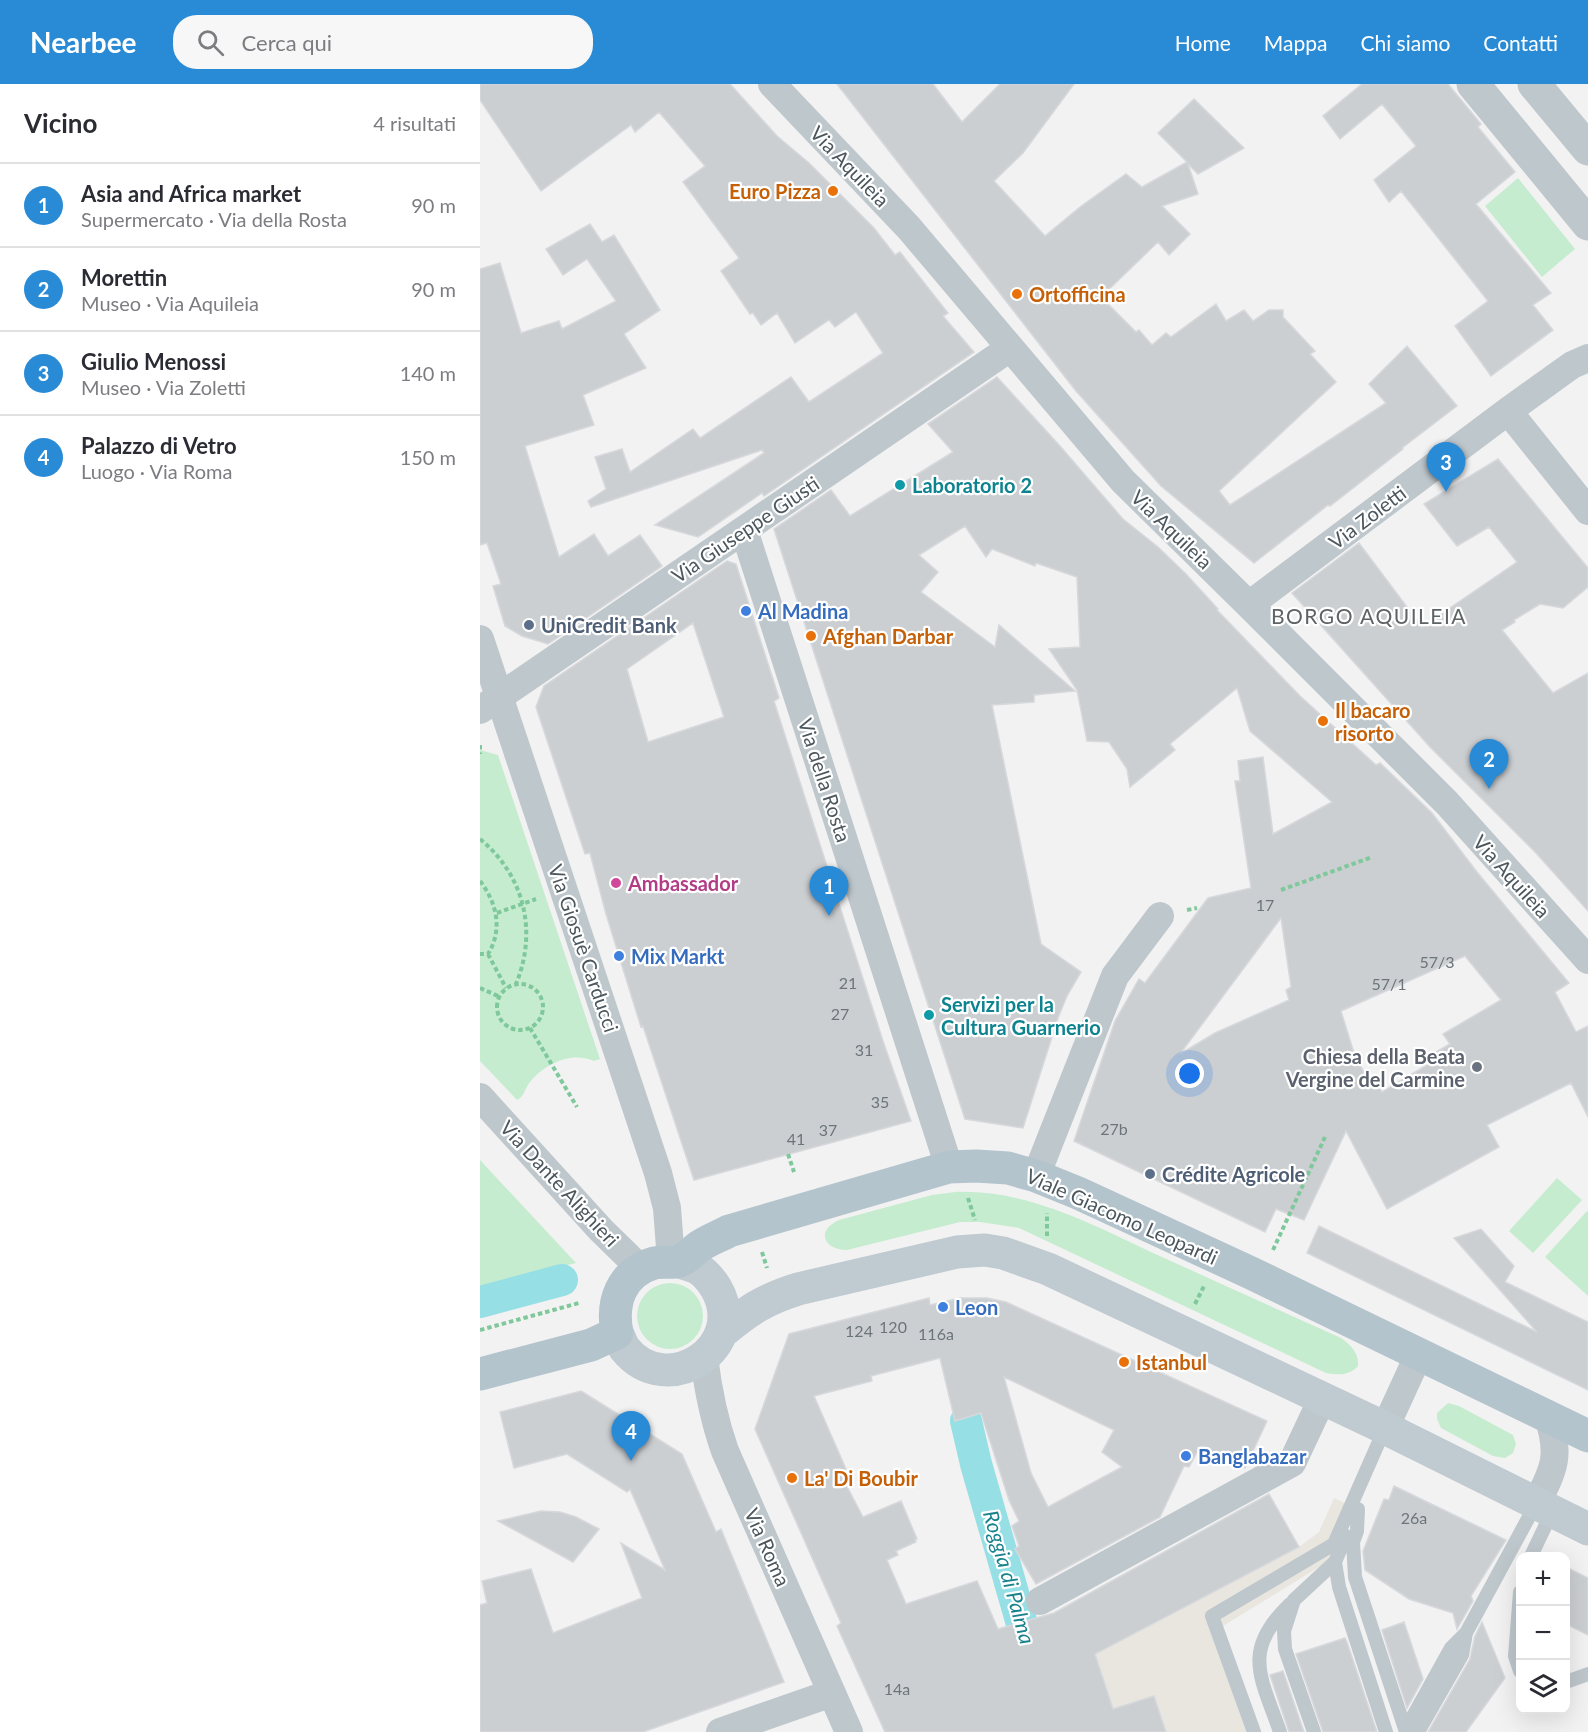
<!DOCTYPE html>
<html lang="it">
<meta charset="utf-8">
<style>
:root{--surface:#fff;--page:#f7f7f7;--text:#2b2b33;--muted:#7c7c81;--line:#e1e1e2;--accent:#298bd6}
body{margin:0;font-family:Lato,sans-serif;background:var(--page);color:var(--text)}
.controls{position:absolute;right:18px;bottom:18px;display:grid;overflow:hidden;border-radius:12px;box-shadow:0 6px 24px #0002}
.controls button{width:54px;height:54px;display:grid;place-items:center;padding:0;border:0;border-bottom:2px solid var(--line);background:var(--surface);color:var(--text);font:30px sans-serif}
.you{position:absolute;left:710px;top:990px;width:21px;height:21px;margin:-15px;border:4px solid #fff;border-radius:50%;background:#1a73e8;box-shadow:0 0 0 9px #1a73e833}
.badge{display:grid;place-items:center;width:39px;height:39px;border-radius:50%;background:var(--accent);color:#fff;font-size:20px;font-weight:700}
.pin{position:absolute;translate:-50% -50px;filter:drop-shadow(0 2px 3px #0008)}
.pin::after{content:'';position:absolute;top:32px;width:21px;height:18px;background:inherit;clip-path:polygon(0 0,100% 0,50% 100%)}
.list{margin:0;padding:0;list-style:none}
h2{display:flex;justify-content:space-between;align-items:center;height:78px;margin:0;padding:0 24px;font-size:26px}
h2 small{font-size:20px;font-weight:400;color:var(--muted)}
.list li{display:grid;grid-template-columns:39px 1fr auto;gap:18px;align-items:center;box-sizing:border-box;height:84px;padding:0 24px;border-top:2px solid var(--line)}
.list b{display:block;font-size:22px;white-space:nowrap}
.list p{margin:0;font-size:20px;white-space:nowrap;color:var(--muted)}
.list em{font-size:20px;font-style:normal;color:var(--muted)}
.icon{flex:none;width:33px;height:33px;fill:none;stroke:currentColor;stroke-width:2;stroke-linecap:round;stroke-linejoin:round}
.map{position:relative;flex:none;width:1108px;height:1648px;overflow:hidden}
header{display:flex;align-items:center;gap:36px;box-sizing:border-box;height:84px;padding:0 30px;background:var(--accent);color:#fff}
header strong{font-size:28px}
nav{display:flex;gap:33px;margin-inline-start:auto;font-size:21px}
.search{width:420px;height:54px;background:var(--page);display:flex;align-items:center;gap:15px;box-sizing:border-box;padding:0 21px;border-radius:24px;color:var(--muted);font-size:22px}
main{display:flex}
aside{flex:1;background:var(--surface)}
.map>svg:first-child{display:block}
.commercial{fill:#e9e6e0}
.green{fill:#c5eccf}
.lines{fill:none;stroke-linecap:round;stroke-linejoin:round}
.canal{stroke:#96dfe5;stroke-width:32}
.building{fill:#cccfd2;stroke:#d6d8dc;stroke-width:1.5;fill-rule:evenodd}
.path{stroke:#7fc89b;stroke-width:4;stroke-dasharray:4.5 3;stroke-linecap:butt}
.service{stroke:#bec7cc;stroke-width:14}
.minor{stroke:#bec7cc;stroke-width:28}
.tertiary{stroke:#bec7cc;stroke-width:33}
.secondary{stroke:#bfcad1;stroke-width:33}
.primary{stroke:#b4c4cd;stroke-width:33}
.food-dot{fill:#e8710a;stroke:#fff;stroke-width:2}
.culture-dot{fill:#0f9aa8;stroke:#fff;stroke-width:2}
.shop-dot{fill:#3f7fe0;stroke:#fff;stroke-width:2}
.service-dot{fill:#5c6f8a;stroke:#fff;stroke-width:2}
.hotel-dot{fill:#d1479c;stroke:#fff;stroke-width:2}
.worship-dot{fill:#6b7280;stroke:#fff;stroke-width:2}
.labels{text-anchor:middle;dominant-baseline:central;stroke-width:4.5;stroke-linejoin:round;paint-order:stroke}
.number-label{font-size:16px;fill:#6b757a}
.street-label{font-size:20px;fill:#4b575d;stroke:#fff}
.food-label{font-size:20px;font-weight:bold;fill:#c56008;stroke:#fff;text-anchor:start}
.culture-label{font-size:20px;font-weight:bold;fill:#0d838f;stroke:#fff;text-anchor:start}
.shop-label{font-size:20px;font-weight:bold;fill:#366cbe;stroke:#fff;text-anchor:start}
.service-label{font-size:20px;font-weight:bold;fill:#4e5e75;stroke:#fff;text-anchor:start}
.hotel-label{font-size:20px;font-weight:bold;fill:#b23c85;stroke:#fff;text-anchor:start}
.worship-label{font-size:20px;font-weight:bold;fill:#5b616d;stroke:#fff;text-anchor:end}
.neighbourhood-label{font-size:21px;letter-spacing:1.5px;fill:#5e6366;stroke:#fff}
.water-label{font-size:21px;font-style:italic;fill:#18838c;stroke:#fff}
</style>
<header>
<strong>Nearbee</strong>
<div class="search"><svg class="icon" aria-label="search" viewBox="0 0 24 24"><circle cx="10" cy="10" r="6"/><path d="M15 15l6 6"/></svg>Cerca qui</div>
<nav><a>Home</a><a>Mappa</a><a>Chi siamo</a><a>Contatti</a></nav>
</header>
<main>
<aside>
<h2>Vicino<small>4 risultati</small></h2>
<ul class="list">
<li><span class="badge">1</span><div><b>Asia and Africa market</b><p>Supermercato · Via della Rosta</p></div><em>90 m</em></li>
<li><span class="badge">2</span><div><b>Morettin</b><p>Museo · Via Aquileia</p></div><em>90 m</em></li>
<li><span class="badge">3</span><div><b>Giulio Menossi</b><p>Museo · Via Zoletti</p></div><em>140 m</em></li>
<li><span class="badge">4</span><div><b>Palazzo di Vetro</b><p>Luogo · Via Roma</p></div><em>150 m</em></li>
</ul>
</aside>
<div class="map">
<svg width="1108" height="1648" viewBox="0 0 1108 1648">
<rect width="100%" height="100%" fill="#f3f2f2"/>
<path class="commercial" d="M854,1414L874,1423L849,1477L743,1542L779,1648H584L633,1625L615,1570L819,1463L839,1448Z"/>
<path class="green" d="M1038,94L1095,165L1062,193L1005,122Z
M0,666L18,671L120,975L114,977C93,967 65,979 50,998C44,1005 45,1012 37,1016L0,977Z
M0,1076L96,1179L0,1203Z
M1077,1094L1102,1116L1053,1169L1029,1147Z
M475,1108C550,1105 616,1143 682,1173C742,1200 801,1227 861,1254C871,1261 879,1269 878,1282C869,1292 858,1291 846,1289L539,1144L500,1138H480L367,1166C344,1166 335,1147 359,1136L452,1111Z
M1107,1127L1108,1128V1212L1065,1173Z
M157 1232a33 33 0 1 1 66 0a33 33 0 1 1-66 0Z
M968,1319L979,1322L1033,1351L1036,1360L1033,1369L1025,1374L1013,1372L961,1344L957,1335V1329Z"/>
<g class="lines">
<path class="canal" d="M0,1218L82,1196
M486,1337L496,1380L573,1648"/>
</g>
<path class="building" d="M0,0H250L297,52L329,79L394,144L415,171L420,168L468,229L463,232L494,268L284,412L282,409L218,453L175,441L284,369L282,366L111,423L108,417L126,405L115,373L142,365L150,388L213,345L220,354L311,293L329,318L403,269L376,228L355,243L349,236L315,259L297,229L281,241L273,229L270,230L241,187L259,174L203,98L225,82L179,28L155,48L151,41L61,107L0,16Z
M357,0H453L482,38L520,0H594L543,69L514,97L565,152L600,123L646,90L662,103L707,78L678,49L714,15L764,64L718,90L708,80L718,110L682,122L710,150L689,171L678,158L621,213L656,248L659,246L672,261L686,249L691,253L736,220L746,237L764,226L773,237L789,226H803V233L835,267L830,270L856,298L739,407L750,421L906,319L889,300L927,262L977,322L922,364L923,365L850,422L848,421L774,479L681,402L596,307Z
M882,0H968L1001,40L998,43L1035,88L996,120L1071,209L1053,221L1073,246L1011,292L975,242L1008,217L921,107L909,118L894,96L936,62L902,20L860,55L843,32Z
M110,140L122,158L134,151L180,226L144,250L166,284L103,311L114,341L45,362L79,473L114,450L128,472L160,451L182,482L68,560L42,552L25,542L13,502L21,500L7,459L0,461V185L20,179L41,249L79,237L82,245L136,217L107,175L83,191L66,165Z
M517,293L580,362L643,435L678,463L706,490L738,525L737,526L820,612L896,681L900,679L952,729L997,788L1089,899L1075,908L1096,948L1108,942V1033L1091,999L1007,1041L1019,1063L907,1125L866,1047L824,1136L796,1125L785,1148L594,1057L635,937L659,895L665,899L728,814L771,804L755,697H760L758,677L783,673L793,750L852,718L770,647L757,604L690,660L695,666L650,703L647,685L629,658L607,657L597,606L569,565L600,563L597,493L556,479L555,482L512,465L506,473L485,442L439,471L458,488L441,508L515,563L519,541L595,607L554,611V618L512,621L561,860L601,888L587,912L578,934L543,1044L485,1035L294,445L351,406L370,432L473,368L448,340ZM801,834L811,903L806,906L809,916L735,949L700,970ZM985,872L1021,916L963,950L970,960L954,969L957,975L902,1008L898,1000L892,1004L874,969L861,927Z
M1018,375L1108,484V503L1083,524L1060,520L1034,536L1035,538L1022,546L1073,609L1108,589V827L1056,769L950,663L812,509L879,459L942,543L1037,478L1009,443L977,462L944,420Z
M247,477L256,480L299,614L294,617L403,957L431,1037L214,1096L163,942L161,943L126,830L110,769L105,770L56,623L64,602ZM213,539L244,633L168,658L147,585Z
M839,1142L1057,1248L974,1154L1001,1145L1034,1182L1025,1198L1108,1238V1306L827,1169Z
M449,1214L450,1221L480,1214H507L526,1218L787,1337L765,1384L720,1363L709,1383L704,1382L680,1433L556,1500L535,1465L539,1462L532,1442L539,1437L529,1416L501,1329L475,1337L460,1274L391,1292L392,1297L334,1312L366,1385L360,1389L383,1433L421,1417L437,1455L435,1456L436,1458L416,1467L418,1471L407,1476L426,1520L497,1497L518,1545L574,1529L789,1410L819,1463L615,1570L633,1625L674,1612L686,1648H405L357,1542L361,1539L275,1345L309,1250ZM524,1293L634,1346L622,1368L642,1383L568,1423L551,1389Z
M101,1307L202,1370L236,1448L241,1445L304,1598L163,1648H0V1521L7,1519L2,1497L51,1485L73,1549L162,1514L141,1459L185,1486L150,1405L147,1408L87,1370L34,1384L20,1328Z
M914,1402L1026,1456L991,1512L993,1517L977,1545L973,1529L929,1515L885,1486L883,1467L904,1415L909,1416Z
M61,1427L80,1428L96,1433L119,1445L93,1478L18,1437Z
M1086,1483L1108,1494V1551L1086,1540Z
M924,1538L943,1595L927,1624L902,1546Z
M1002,1538L1025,1594L986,1648H948L990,1575L995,1552Z
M865,1554L867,1558L897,1648H843L816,1570Z
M803,1587L824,1648H809L790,1591Z"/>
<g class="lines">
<path class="path" d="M0,661V670
M0,755C44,791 58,847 36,900
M0,797C17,819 23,846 8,870H0
M801,806L892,773
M707,826L717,824
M17,829L56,815
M8,870L26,904
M17 923a23 23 0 1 1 46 0a23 23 0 1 1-46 0Z
M0,904L18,912
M50,944L97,1023
M308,1070L314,1088
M488,1114L495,1136
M567,1152V1129
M793,1166L845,1053
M282,1168L287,1184
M715,1220L724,1202
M0,1246L99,1219"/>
<path class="service" d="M878,1425L877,1447L873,1458L875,1493L926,1648
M1051,1472L1072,1428
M855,1478L859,1503L906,1648
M1040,1508L1035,1572L1040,1587
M1086,1598L1108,1590
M926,1645L971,1564L986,1549
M774,1648L732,1532L854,1460L905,1344
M800,1648C781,1593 761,1567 810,1520
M834,1648L805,1565L804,1547L814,1516L855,1478L866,1452
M938,1648L982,1571L986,1549L1056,1420"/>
<path class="minor" d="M292,0L429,144L643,397L769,521L967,719L1108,876
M1028,327L1108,427
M264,446L469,1083
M769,521L1028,327L1092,281L1108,274
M0,555L178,1089L187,1124L191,1177
M0,626L530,264
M0,1013L121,1146L161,1185
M556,1092L635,892L680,832
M224,1273C228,1306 234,1336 245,1367L369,1648
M905,1344L939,1270
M1056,1420C1074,1386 1081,1371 1068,1333
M560,1517L812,1379L842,1315
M240,1648L352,1609"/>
<path class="tertiary" d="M993,0L1108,140
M1054,0L1108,65"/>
<path class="secondary" d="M137,1249C140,1254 142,1261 145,1265C187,1317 270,1263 236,1204C231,1196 224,1188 217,1184C212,1181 205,1180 200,1178
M241,1249C269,1226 283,1216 318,1205L477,1168L505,1166L523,1169L568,1185L702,1248L905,1344L1108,1445"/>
<path class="primary" d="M0,1290L111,1261L137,1249C131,1218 141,1189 174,1179C183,1177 195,1180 202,1176C208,1173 214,1166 220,1162C229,1156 240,1152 249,1147L469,1083L496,1082L528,1084L556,1092L598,1109L771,1189L1108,1352"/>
</g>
<g class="food-dot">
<circle cx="353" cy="107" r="6"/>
<circle cx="537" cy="210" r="6"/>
<circle cx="331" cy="552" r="6"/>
<circle cx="843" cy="637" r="6"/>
<circle cx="644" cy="1278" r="6"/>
<circle cx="312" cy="1394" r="6"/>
</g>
<g class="culture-dot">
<circle cx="420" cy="401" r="6"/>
<circle cx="449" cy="931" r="6"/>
</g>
<g class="shop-dot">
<circle cx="266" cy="527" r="6"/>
<circle cx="139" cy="872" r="6"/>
<circle cx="463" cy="1223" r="6"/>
<circle cx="706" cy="1372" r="6"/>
</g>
<g class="service-dot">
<circle cx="49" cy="541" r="6"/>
<circle cx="670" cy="1090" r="6"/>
</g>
<circle class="hotel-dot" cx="136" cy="799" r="6"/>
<circle class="worship-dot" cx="997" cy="983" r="6"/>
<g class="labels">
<g class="number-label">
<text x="785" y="820">17</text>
<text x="957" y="877">57/3</text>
<text x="368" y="898">21</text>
<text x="909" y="899">57/1</text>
<text x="360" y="929">27</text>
<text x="384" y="965">31</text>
<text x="400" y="1017">35</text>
<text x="634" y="1044">27b</text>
<text x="348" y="1045">37</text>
<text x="316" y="1054">41</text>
<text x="413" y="1242">120</text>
<text x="379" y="1246">124</text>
<text x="456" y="1249">116a</text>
<text x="934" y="1433">26a</text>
<text x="417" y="1604">14a</text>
</g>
<g class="street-label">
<text transform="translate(370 82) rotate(46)">Via Aquileia</text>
<text transform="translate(887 433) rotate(-37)">Via Zoletti</text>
<text transform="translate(265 445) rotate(-34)">Via Giuseppe Giusti</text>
<text transform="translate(692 445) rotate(44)">Via Aquileia</text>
<text transform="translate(345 696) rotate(72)">Via della Rosta</text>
<text transform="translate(1032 792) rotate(48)">Via Aquileia</text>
<text transform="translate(104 864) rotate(71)">Via Giosuè Carducci</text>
<text transform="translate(80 1099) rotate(47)">Via Dante Alighieri</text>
<text transform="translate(642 1132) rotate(24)">Viale Giacomo Leopardi</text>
<text transform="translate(288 1463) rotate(66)">Via Roma</text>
</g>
<g class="food-label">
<text x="341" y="107" text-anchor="end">Euro Pizza</text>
<text x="549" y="210">Ortofficina</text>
<text x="343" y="552">Afghan Darbar</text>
<text x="855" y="626">Il bacaro<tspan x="855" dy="23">risorto</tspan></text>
<text x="656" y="1278">Istanbul</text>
<text x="324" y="1394">La' Di Boubir</text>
</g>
<g class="culture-label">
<text x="432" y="401">Laboratorio 2</text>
<text x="461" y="920">Servizi per la<tspan x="461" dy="23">Cultura Guarnerio</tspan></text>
</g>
<g class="shop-label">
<text x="278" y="527">Al Madina</text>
<text x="151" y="872">Mix Markt</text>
<text x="475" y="1223">Leon</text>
<text x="718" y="1372">Banglabazar</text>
</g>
<g class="service-label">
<text x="61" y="541">UniCredit Bank</text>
<text x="682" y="1090">Crédite Agricole</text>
</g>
<g class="hotel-label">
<text x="148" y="799">Ambassador</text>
</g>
<g class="worship-label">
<text x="985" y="972">Chiesa della Beata<tspan x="985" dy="23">Vergine del Carmine</tspan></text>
</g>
<g class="neighbourhood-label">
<text x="889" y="531">BORGO AQUILEIA</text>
</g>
<g class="water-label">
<text transform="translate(530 1493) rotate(74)">Roggia di Palma</text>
</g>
</g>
</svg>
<div class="controls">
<button>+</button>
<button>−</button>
<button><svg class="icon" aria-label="layers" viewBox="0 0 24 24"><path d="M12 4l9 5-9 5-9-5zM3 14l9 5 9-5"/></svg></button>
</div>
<div class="you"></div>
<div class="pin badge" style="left:349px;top:832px">1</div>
<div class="pin badge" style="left:1009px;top:705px">2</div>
<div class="pin badge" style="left:966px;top:408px">3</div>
<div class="pin badge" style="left:151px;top:1377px">4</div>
</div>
</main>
